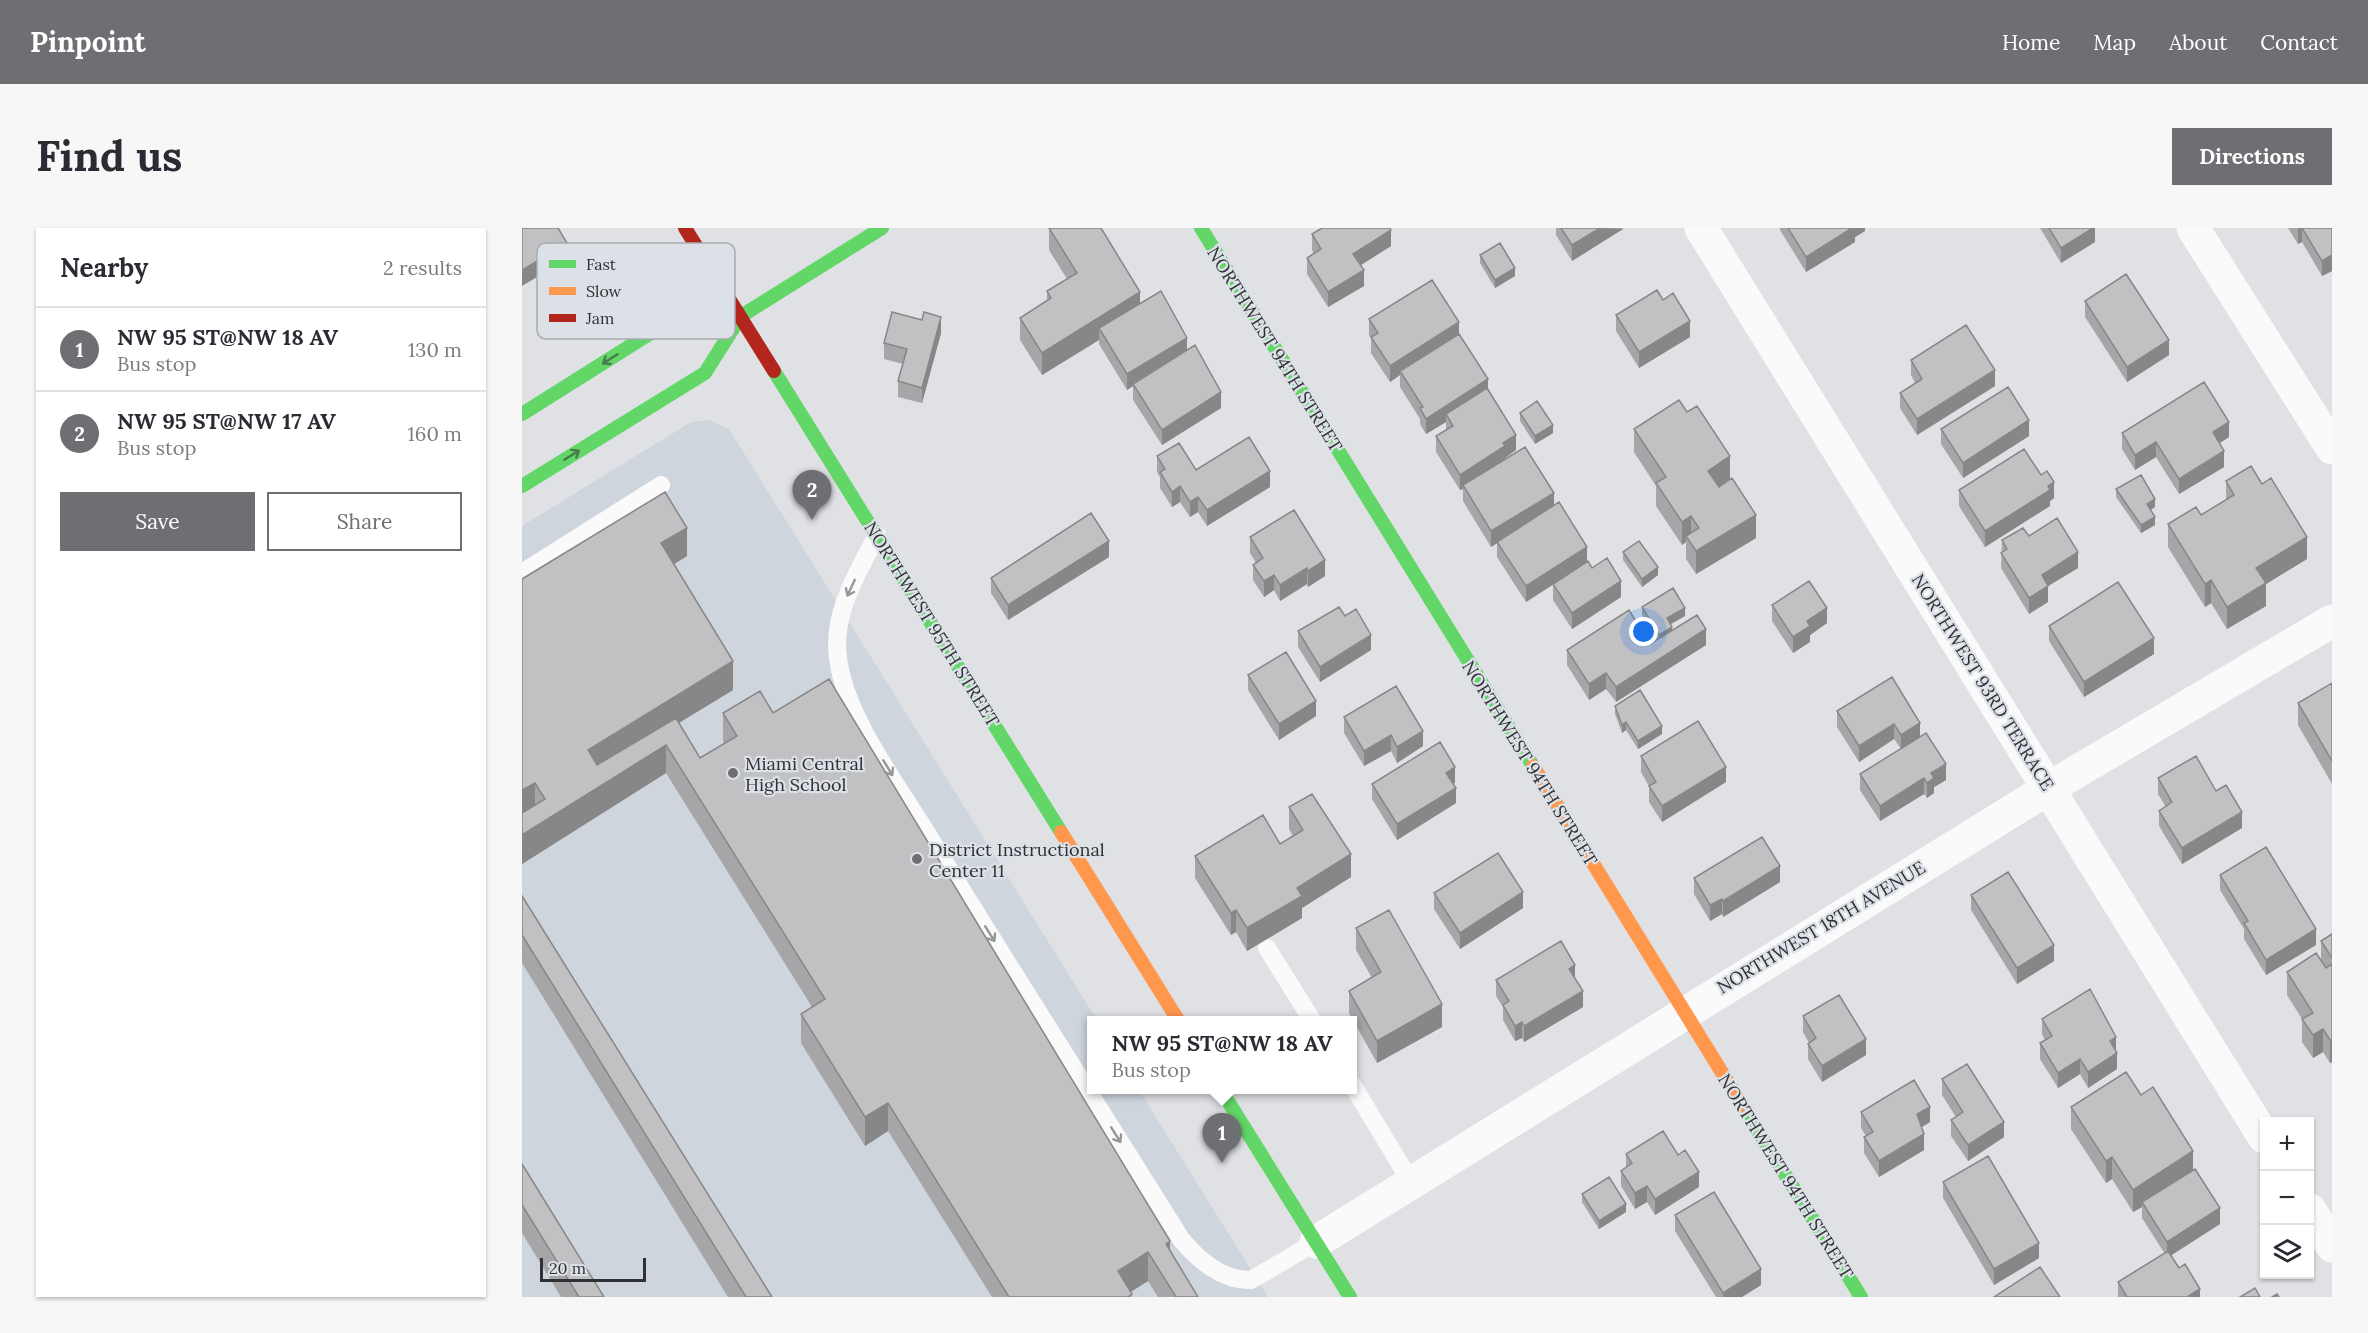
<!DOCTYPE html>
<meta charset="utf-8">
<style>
:root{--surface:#fff;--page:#f7f7f7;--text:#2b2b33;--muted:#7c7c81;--line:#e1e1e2;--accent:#6d6f72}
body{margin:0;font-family:Lora,serif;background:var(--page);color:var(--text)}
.controls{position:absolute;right:18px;bottom:18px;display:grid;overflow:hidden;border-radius:0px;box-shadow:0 2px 4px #0004}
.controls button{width:54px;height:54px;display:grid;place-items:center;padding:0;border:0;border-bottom:2px solid var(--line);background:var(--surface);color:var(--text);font:30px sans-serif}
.scale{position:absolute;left:18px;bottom:15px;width:106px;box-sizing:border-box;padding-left:6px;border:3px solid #303134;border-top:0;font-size:16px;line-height:21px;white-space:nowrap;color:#303134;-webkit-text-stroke:4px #dce0e7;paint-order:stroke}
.you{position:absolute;left:1122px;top:404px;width:21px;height:21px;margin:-15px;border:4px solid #fff;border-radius:50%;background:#1a73e8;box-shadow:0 0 0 9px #1a73e833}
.badge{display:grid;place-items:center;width:39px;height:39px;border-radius:50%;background:var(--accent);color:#fff;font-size:20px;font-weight:700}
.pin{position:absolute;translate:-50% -50px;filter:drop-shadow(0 2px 3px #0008)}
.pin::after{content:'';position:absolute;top:32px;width:21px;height:18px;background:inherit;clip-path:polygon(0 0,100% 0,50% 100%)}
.popup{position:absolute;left:565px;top:788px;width:270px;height:78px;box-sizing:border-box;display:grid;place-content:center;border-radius:0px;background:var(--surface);filter:drop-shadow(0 2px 4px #0005);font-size:20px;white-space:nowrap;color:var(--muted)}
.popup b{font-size:22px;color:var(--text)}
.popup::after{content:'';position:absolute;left:50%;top:100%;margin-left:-12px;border:12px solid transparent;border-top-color:var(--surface)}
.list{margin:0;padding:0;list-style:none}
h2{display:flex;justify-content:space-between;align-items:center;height:78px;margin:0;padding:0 24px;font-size:26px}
h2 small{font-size:20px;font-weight:400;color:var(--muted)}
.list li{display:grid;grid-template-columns:39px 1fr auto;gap:18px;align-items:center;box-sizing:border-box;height:84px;padding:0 24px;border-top:2px solid var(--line)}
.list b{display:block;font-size:22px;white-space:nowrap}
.list p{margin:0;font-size:20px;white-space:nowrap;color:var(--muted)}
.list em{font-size:20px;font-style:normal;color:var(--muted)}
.actions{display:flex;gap:12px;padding:18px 24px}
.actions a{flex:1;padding:14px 0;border:2px solid var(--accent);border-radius:0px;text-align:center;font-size:21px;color:var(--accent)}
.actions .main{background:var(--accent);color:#fff}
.icon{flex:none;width:33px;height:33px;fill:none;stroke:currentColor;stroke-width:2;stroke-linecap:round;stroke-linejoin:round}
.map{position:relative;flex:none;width:1810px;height:1069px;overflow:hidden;border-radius:0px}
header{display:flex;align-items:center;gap:36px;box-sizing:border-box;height:84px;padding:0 30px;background:var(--accent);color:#fff}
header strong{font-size:28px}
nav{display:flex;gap:33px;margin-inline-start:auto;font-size:21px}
.intro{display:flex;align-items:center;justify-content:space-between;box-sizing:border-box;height:144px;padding:0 36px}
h1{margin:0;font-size:42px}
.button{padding:15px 27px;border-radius:0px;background:var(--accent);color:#fff;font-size:21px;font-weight:700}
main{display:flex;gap:36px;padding:0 36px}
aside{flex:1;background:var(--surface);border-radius:0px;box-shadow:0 2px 4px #0004}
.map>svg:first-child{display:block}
.built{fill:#cfd5dd}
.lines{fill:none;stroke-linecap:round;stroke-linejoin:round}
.lane{stroke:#fafafb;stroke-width:18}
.street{stroke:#fafafb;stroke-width:33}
.fast{stroke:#63d668;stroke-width:14}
.slow{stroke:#ff974d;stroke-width:14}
.jam{stroke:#b3261e;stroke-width:14}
.wall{fill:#a6a6a8}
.shaded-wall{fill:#878788}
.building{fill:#c1c1c3;stroke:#878788;stroke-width:1.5}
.oneway{stroke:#477b4b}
.oneway2{stroke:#959698}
.poi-dot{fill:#6d6f72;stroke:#dce0e7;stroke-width:2}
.labels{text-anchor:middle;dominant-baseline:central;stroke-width:4.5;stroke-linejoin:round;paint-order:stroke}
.street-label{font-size:18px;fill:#303134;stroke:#dce0e7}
.poi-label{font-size:18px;fill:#303134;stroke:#dce0e7;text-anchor:start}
.key{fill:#dce0e7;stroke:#a8acb1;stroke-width:1.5}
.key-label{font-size:16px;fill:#303134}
</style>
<header>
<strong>Pinpoint</strong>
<nav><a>Home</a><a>Map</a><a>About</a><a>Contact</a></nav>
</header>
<div class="intro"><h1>Find us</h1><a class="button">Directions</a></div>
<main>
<aside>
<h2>Nearby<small>2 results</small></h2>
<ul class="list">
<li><span class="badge">1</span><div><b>NW 95 ST@NW 18 AV</b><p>Bus stop</p></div><em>130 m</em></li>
<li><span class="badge">2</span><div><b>NW 95 ST@NW 17 AV</b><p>Bus stop</p></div><em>160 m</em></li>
</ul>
<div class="actions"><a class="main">Save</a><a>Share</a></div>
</aside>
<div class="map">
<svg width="1810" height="1069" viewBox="0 0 1810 1069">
<rect width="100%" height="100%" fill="#dfe1e4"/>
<path class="built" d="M187,192L207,201L575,792H570V862H617L746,1069H0V298L169,194Z"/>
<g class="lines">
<path class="lane" d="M355,307C335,346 310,385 316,430C323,489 375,556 406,607C489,743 575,876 659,1011C676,1032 701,1053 729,1052L794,1014
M0,345L139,257
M745,720L790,792
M831,858L889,954"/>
<path class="street" d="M1179,0L1742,909
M1671,0L1810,220
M1788,982L1810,1018
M794,1014L1527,560L1810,393"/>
<path class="fast" d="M679,0L1011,538
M252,143L539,604
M0,186L151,91L219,88
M0,258L183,145L219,88L360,0
M699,862L828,1069
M1220,877L1339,1069"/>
<path class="slow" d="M1011,538L1220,877
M539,604L656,792"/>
<path class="jam" d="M163,0L252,143"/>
</g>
<path class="wall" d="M527,0L618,75L665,123L699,180L640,217L611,172V158L605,162L577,116V112L520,147L498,112V90L525,73V63L545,51L527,22Z
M1034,0H1101V1L1050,33L1034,7Z
M1258,0H1343V3L1333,9V14L1284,44L1258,2Z
M1518,0H1573V14L1539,35Z
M1766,0H1810V43L1800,48L1780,14L1776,16Z
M790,6L869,18L839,37L842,58L806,79L785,46V30L792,26L790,22Z
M958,27L993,48L973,60L958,35Z
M1141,72L1168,109L1117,140L1094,103V87Z
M1563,73L1647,127L1605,154L1563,89Z
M847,91L937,106L966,162L994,222L983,230V232L1032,278L1065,334L1099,369L1050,401L1031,372V356L1004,374L975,329V315L969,319L941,273V261L938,262L914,224V208L924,202V194L904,206L898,196V191L878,159V147L868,154L849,125V110L847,107Z
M419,105L400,175L376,169V153L381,136L362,131V115Z
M1389,132L1473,158L1395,207L1378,180V165L1393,155L1389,147Z
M998,185L1031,205L1013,216L998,193Z
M1112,201L1208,251L1234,310L1174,346L1164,331V314L1160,317L1134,278V258L1112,224Z
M1419,201L1507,208L1441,250L1419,216Z
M1600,205L1707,209L1698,215L1702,239L1657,266L1634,229L1613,242L1600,221Z
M635,228L674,242L748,259L685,298L676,284L668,289L658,274L650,279L638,260V249L635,244Z
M1704,253L1785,331L1744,356V378L1705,401L1689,375L1683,379L1646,319V296L1679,287L1704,272Z
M1594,261L1633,279L1628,282L1633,297L1619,305L1594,269Z
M1437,262L1532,270L1528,273V278L1463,319L1437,278Z
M1507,308L1556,340L1526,358V374L1507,386L1479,340L1480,312Z
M728,309L803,348L786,359L785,356L758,373L752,362L742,369L731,352V337L734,335L728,325Z
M1101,324L1136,347L1120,359L1101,332Z
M165,328L152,336L211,462L157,495L178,530L202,516L201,513V485H251L648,1022L676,1069H636L626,1053L609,1064L610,1069H470L366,903L343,918L279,815V786L290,779L144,545L0,636V351Z
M587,329L486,392L469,365V350Z
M1250,377L1305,395L1288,407V414L1271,425L1250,393Z
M1120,379L1163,388L1149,396L1150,402L1184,417L1094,474L1084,461L1067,472L1045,437V422L1128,416L1135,412L1120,387Z
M823,388L849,422L798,454L776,419V403Z
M1527,398L1632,426L1562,469L1527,413Z
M726,447L794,488L757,512L726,462Z
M1370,449L1398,509L1424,552L1412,559V565L1405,570L1402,566L1358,593L1338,562V546L1379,521L1372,511L1337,534L1315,499V483Z
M1810,455V556L1776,497V475Z
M1093,478L1140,506L1116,521L1104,502L1100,505L1093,486Z
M822,489L901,518L875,535L869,523L842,538L822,505Z
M1119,528L1204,554L1140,594L1127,574V558L1119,544Z
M1636,550L1694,563L1720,600L1660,636L1637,598V583L1644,579L1636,566Z
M933,555L931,556L934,575L875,612L850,571V556Z
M767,579L829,649L780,680V690L725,723L714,704L709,707L673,650V628L758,616L771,608L767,601Z
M1698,647L1794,717L1744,747L1722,711V701L1698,662Z
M1172,650L1258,654L1201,689L1200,686L1188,693L1172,666Z
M912,665L1001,680L938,721L912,681Z
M1449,667L1532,733L1495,756L1449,682Z
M0,668L250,1069H206L0,735Z
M834,700L920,799L855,835L827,785V763L850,750L834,722Z
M1810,706V834L1808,835L1801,824L1791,830L1780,814V791L1765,767V744L1799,733V713Z
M1053,751L1061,779L1002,814L1000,810L993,813L981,792V779L974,768V752Z
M1281,788L1344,827L1300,854L1286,831V816L1287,815L1281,804Z
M1520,791L1594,823L1595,841L1566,860L1558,846L1536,860L1518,831V815L1523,812L1520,806Z
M1420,851L1482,909L1446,933L1429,908V892L1434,889L1420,867Z
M1619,867L1671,942L1698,996L1649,1027L1678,1069H1596V1054L1643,1026L1620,990V979L1611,984L1590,951L1584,955L1549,901V879Z
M1339,884L1408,894L1400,899L1402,922L1357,949L1342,925V909L1344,908L1339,900Z
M1104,926L1177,959L1133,987L1125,974L1113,981L1099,958V943L1104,939Z
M0,936L82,1069H39L0,1005Z
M1421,954L1517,1030L1472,1057L1421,970Z
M1060,966L1104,984L1077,1001L1060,974Z
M1153,987L1239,1057L1220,1069H1194L1153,1003Z"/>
<path class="shaded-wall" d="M1078,0L1101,1L1050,33V17Z
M1330,0H1343V3L1333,9V14L1284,44V29Z
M1571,0H1573V14L1539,35V20Z
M1777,0H1780V14L1776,16V1Z
M869,2V18L831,42V26Z
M45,15V31L0,58V42Z
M1810,27V43L1800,48V33Z
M993,40V48L973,60V52Z
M842,42V58L806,79V64Z
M618,64V86L577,100V112L520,147V125Z
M419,89V105L400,175V160Z
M1168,93V109L1117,140V124Z
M937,94V110L878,143V147L868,154V138Z
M665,110V126L611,156V158L605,162V146Z
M1647,112V127L1605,154V139Z
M1473,142V158L1395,207V191Z
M966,151V167L924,186V194L904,206V191Z
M699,164V180L640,217V202Z
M1507,192V208L1441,250V235Z
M1707,194V209L1691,219V204Z
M1031,197V205L1013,216V208Z
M994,207V222L983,230V234L941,257V261L938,262V247L981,215Z
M1634,214V229L1613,242V227Z
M1702,223V239L1657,266V251Z
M1208,228V251L1186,265V243Z
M748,243V259L685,298V282Z
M1532,254V270L1528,273V278L1463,319V303Z
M658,258V274L650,279V264Z
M1032,265V280L969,319V303Z
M676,269V284L668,289V274Z
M1633,271V279L1625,284V276Z
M1234,287V310L1174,346V323Z
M1169,288V311L1164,308V314L1160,317V294Z
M1633,289V297L1619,305V297Z
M165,300V328L139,344V315Z
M1785,309V331L1744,356V378L1705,401V379L1734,340Z
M587,313V329L486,392V377Z
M1065,319V335L1004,374V358Z
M1556,324V340L1526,358V374L1507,386V370L1520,347Z
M803,332V348L786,359V343Z
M1136,339V347L1120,359V351Z
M785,340V356L758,373V357Z
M752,347V362L742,369V353Z
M1689,352V375L1683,379V356Z
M1099,353V369L1050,401V385Z
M1163,380V388L1145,398V390Z
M1305,380V395L1288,407V414L1271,425V409L1285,393Z
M1150,399V407L1137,415V407Z
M1184,401V417L1094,474V459Z
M849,407V422L798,454V439Z
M1632,410V426L1562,469V454Z
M211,433V462L66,550V522Z
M1084,445V461L1067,472V456Z
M794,473V488L757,512V496Z
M1104,494V502L1100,505V497Z
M1398,495V511L1379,522V507Z
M1372,496V511L1337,534V518Z
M1140,498V506L1116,521V513Z
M901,503V518L875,535V519Z
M869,507V523L842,538V523Z
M144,517V545L0,636V607Z
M1424,536V552L1412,559V565L1405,570V555L1409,545Z
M933,539V555L924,560V545Z
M1204,539V554L1140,594V578Z
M1402,550V566L1358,593V578Z
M13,555V583L0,591V562Z
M934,560V575L875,612V596Z
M1720,584V600L1660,636V620Z
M829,626V649L780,680V690L725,723V700L775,660Z
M1258,638V654L1201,689V673Z
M1001,664V680L938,721V705Z
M1200,671V686L1188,693V677Z
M714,682V704L709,707V685Z
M1794,701V717L1744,747V732Z
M1532,717V733L1495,756V740Z
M1053,737V753L1047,741Z
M1061,763V779L1002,814V798Z
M920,776V799L855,835V813Z
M1000,794V810L993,813V798Z
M1801,801V824L1791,830V807Z
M1594,809V824L1588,813Z
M1344,811V827L1300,854V838Z
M1810,811V834L1808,835V812Z
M1595,825V841L1566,860V844Z
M1558,831V846L1536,860V845Z
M366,875V903L343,918V889Z
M1408,879V894L1395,902V886Z
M1482,894V909L1446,933V917Z
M1402,906V922L1357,949V933Z
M1671,923V946L1620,974V979L1611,984V962Z
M1590,929V951L1584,955V933Z
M1177,944V959L1133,987V971Z
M1125,958V974L1113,981V965Z
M1104,976V984L1077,1001V993Z
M1698,980V996L1645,1030V1014Z
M648,1013V1042L644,1016Z
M1517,1015V1030L1472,1057V1041Z
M626,1024V1053L600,1069L596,1043Z
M1239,1041V1057L1220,1069H1201V1065Z
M1678,1061V1069H1665Z"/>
<path class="building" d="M0,0H36L45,15L0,42Z
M527,0H579L618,64L520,125L498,90L529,70L525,63L555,45Z
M800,0H868L869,2L831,26L842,42L806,64L785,30L799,21L790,6Z
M1039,0H1078L1050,17Z
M1266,0H1330L1284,29Z
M1527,0H1571L1539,20Z
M1780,0H1810V27L1800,33Z
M978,15L993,40L973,52L958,27Z
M1604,46L1647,112L1605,139L1563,73Z
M910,52L937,94L868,138L849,109L856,105L847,91Z
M1135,62L1141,72L1151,65L1168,93L1117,124L1094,87Z
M639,63L665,110L605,146L577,100Z
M370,84L400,92L402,84L419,89L400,160L376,153L385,121L362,115Z
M1444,97L1473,142L1395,191L1378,165L1400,151L1389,132Z
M937,106L966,151L904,191L898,180L901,179L878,143Z
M673,117L699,164L640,202L611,156Z
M1682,154L1707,194L1691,204L1702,223L1657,251L1634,214L1613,227L1600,205Z
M1486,159L1507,192L1441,235L1419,201Z
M965,160L994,207L981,215L983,218L938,247L914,208L931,198L924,186Z
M1157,172L1165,184L1175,178L1208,228L1186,243L1197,259L1210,250L1234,287L1174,323L1164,308L1177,300L1169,288L1160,294L1134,255L1144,249L1112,201Z
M1015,173L1031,197L1013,208L998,185Z
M727,209L748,243L685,282L676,269L668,274L658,258L650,264L638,244L643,241L635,228L657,215L674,242Z
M1003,219L1032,265L969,303L941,257Z
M1502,221L1519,247L1525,243L1532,254L1526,258L1528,262L1463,303L1437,262Z
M1729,238L1740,256L1749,250L1785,309L1734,340L1744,355L1705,379L1689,352L1683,356L1646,296L1674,279L1679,287L1712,267L1704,253Z
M1619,247L1633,271L1625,276L1633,289L1619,297L1594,261Z
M143,264L165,300L139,315L211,433L66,522L75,537L154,490L178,530L215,508L201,485L238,463L251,485L307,451L648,1013L644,1016L676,1069H654L626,1024L596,1043L610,1066L606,1069H487L366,875L343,889L279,786L303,771L144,517L0,607V585L23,571L13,555L0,562V351Z
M1037,274L1065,319L1004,358L975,314Z
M772,282L803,332L786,343L785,340L758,357L752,347L742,353L731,337L741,330L728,309Z
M569,285L587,313L486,377L469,350Z
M1535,290L1556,324L1520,347L1526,358L1507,370L1479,325L1485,321L1480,312L1501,300L1507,308Z
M1117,313L1136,339L1120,351L1101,324Z
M1085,330L1099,353L1050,385L1031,356L1066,333L1070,340Z
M1287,353L1305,380L1285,393L1288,398L1271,409L1250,377Z
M1596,354L1632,410L1562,454L1527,398Z
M1151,360L1163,380L1145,390L1150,399L1137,407L1120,379Z
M817,379L823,388L834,381L849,407L798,439L776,403Z
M1107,382L1128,416L1175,387L1184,401L1094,459L1084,445L1067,456L1045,422Z
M764,424L794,473L757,496L726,447Z
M1370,449L1398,495L1379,507L1372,496L1337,518L1315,483Z
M1810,455V533L1776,475Z
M874,458L901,503L875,519L869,507L842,523L822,489Z
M1118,462L1140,498L1116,513L1104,494L1100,497L1093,478Z
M1176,493L1204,539L1140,578L1127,558L1134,554L1119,528Z
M1404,505L1424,536L1409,545L1412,550L1409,552L1405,555L1402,550L1358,578L1338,546Z
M918,514L933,539L924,545L934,560L875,596L850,556Z
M1674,528L1694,563L1704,557L1720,584L1660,620L1637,583L1650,574L1636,550Z
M790,566L829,626L775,660L780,668L725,700L714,682L709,685L673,628L741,587L758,616L781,602L767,579Z
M1240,609L1258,638L1201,673L1200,671L1188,677L1172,650Z
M1744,619L1794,701L1744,732L1722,695L1726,693L1698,647Z
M976,625L1001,664L938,705L912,665Z
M1486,644L1532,717L1495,740L1449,667Z
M0,668L250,1069H224L0,707Z
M867,682L920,776L855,813L827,763L859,744L834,700Z
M1810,706V730L1799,713Z
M1039,713L1053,737L1047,741L1061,763L1002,798L1000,794L993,798L981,777L987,773L974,752Z
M1794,725L1804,740L1810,736V811L1808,812L1801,801L1791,807L1780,791L1791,785L1765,744Z
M1568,761L1594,809L1588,813L1595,825L1566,844L1558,831L1536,845L1518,815L1530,808L1520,791Z
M1317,767L1344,811L1300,838L1286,816L1294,810L1281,788Z
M1445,836L1482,894L1446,917L1429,892L1441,884L1420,851Z
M1604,844L1619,867L1631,859L1671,923L1611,962L1590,929L1584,933L1549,879Z
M1392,852L1408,879L1395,886L1402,906L1357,933L1342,909L1351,904L1339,884Z
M1141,903L1156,927L1163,922L1177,944L1133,971L1125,958L1113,965L1099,943L1110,935L1104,926Z
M1466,928L1517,1015L1472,1041L1421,954Z
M0,936L82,1069H57L0,977Z
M1673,941L1698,980L1645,1014L1620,974Z
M1087,949L1104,976L1077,993L1060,966Z
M1192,964L1239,1041L1201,1065L1153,987Z
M1646,1023L1657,1040L1663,1036L1678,1061L1665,1069H1605L1596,1054Z
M1518,1039L1538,1069H1472Z
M1733,1060L1738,1069H1718Z
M1755,1066L1757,1069H1750Z"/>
<defs><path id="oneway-shaft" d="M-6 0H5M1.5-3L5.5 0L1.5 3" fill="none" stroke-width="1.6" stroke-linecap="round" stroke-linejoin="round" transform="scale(1.5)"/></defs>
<g class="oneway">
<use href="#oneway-shaft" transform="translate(88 131) rotate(148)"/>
<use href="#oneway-shaft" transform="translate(50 227) rotate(-32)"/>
</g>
<g class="oneway2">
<use href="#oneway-shaft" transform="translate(329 360) rotate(115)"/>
<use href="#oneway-shaft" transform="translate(366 540) rotate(59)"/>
<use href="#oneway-shaft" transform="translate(468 706) rotate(58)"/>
<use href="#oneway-shaft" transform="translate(594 907) rotate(58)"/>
</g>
<g class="poi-dot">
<circle cx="211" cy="545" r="6"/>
<circle cx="395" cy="631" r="6"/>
</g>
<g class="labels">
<g class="street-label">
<text transform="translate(753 121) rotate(58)">NORTHWEST 94TH STREET</text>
<text transform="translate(410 396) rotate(58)">NORTHWEST 95TH STREET</text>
<text transform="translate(1461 454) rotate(58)">NORTHWEST 93RD TERRACE</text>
<text transform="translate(1008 535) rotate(58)">NORTHWEST 94TH STREET</text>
<text transform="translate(1299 699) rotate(-31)">NORTHWEST 18TH AVENUE</text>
<text transform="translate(1264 948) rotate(58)">NORTHWEST 94TH STREET</text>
</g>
<g class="poi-label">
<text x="223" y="535">Miami Central<tspan x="223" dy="21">High School</tspan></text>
<text x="407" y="621">District Instructional<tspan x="407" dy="21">Center 11</tspan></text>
</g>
</g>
<rect x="15" y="15" width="198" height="96" rx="9" class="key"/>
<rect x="27" y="32" width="27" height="8" fill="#63d668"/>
<rect x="27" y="59" width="27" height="8" fill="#ff974d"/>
<rect x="27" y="86" width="27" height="8" fill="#b3261e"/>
<g class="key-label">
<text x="64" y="42">Fast</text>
<text x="64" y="69">Slow</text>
<text x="64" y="96">Jam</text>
</g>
</svg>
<div class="controls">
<button>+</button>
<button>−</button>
<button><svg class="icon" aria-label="layers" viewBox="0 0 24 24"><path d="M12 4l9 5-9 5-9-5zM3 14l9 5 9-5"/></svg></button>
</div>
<div class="scale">20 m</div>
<div class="you"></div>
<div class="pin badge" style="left:700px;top:935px">1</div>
<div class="popup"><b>NW 95 ST@NW 18 AV</b>Bus stop</div>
<div class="pin badge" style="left:290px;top:292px">2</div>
</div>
</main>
